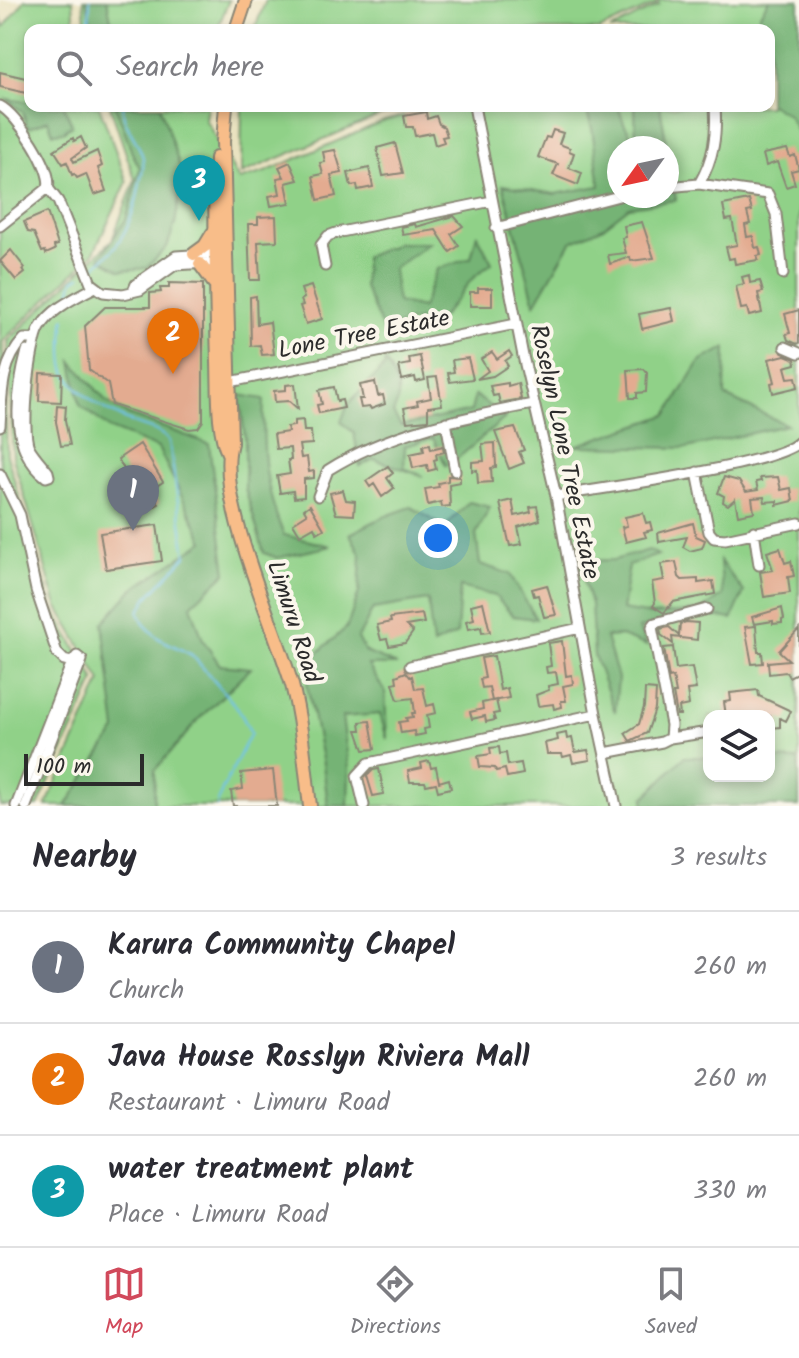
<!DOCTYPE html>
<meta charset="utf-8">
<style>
:root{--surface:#fff;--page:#f7f7f7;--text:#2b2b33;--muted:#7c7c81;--line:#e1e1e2;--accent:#d1495b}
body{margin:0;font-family:Kalam,sans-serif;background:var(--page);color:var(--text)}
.controls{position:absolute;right:24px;bottom:24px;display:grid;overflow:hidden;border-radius:16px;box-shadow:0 4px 12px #0003}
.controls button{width:72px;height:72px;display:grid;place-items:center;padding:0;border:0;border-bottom:2px solid var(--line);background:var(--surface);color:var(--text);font:40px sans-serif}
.compass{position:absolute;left:607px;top:136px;width:72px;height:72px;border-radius:50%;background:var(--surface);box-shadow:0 4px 12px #0003;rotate:237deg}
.scale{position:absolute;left:24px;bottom:20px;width:120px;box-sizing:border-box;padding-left:8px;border:4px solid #2b2b2b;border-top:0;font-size:22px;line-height:28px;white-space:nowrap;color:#2b2b2b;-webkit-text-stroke:6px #fbf7ec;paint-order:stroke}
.you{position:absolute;left:438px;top:538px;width:28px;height:28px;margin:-20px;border:6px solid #fff;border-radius:50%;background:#1a73e8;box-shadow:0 0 0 12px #1a73e833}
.badge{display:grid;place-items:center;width:52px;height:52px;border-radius:50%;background:var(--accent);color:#fff;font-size:26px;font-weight:700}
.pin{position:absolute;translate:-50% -66px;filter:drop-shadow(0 2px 4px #0008)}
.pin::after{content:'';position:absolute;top:42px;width:28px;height:24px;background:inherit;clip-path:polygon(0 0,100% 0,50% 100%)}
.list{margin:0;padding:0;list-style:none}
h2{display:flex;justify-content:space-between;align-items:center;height:104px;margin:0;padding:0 32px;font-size:34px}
h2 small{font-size:26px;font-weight:400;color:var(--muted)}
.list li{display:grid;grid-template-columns:52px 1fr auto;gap:24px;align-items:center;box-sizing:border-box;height:112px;padding:0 32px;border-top:2px solid var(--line)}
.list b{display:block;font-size:30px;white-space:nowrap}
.list p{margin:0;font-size:26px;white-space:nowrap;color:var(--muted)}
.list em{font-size:26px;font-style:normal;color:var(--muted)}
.icon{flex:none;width:44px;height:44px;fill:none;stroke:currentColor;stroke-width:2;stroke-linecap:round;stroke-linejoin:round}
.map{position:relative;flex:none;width:799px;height:806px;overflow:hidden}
.search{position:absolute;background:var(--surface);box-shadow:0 4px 12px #0003;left:24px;right:24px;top:24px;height:88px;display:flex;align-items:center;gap:20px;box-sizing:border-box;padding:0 28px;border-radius:16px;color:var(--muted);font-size:30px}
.sheet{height:440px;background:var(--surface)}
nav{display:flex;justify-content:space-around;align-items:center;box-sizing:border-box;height:112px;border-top:2px solid var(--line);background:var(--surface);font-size:22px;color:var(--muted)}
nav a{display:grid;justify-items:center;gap:4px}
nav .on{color:var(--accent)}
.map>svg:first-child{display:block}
.green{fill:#90d188;stroke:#5e7e5a;stroke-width:2;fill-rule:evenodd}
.forest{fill:#74b374;stroke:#506f50;stroke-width:2;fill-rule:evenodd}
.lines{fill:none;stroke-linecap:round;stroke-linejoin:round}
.stream{stroke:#70c2ec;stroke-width:2}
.building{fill:#e3ab90}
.minor-casing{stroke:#8a8676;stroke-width:13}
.major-casing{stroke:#8a8676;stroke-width:16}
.minor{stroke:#fff;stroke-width:9}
.major{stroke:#f8bd89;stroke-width:12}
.labels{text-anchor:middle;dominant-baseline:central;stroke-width:8;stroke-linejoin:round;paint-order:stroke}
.street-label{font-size:24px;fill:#2b2b2b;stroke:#fbf7ec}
</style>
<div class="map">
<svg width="799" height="806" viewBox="0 0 799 806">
<rect width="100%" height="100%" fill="#fbf7ec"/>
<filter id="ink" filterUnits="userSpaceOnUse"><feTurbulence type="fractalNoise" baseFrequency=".0125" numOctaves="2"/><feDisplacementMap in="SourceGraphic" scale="16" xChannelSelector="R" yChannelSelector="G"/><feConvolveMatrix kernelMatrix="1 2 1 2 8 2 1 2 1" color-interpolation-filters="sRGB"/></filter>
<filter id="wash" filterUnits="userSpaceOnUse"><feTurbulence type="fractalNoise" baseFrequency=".006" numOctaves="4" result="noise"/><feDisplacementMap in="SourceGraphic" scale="32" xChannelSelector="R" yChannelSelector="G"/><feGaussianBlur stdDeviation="1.8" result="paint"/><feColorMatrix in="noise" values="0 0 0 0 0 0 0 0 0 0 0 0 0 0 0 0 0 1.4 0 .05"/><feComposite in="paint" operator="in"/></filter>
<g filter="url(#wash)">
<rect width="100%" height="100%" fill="#e9e2c0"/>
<path class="green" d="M25,0H73L75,30H30V106H99L127,182L93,254L3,341L7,455L52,608L95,680L38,806H0V14L4,27Z
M83,0H229L217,30H86Z
M266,0H655L656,4L599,30H254Z
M658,0H799V806H46L101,681L57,606L13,458L8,341L112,240L135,180L110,106H207L205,119L239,180L265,172L384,121L441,106H769V30H610L659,5ZM619,148H667V196H619ZM709,716H769V776H709Z
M242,106H413L381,115L241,174Z"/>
<path class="forest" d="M86,0H107L113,30H93Z
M769,0H799V135L788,115L769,103V30H755L761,12Z
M7,99L27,102L30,100V106H64L72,125L63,132L53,133L48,120L28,128L23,112Z
M115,106H160L183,176L175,224L167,247L147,268L121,270L100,258L126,219L140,168L132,153Z
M585,106H618L624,123L636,144L635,106H660L676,200L629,207L602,228L571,242L535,304L503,185L555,194L600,186L592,128ZM619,148H667V196H619Z
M477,234L492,263L472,279L442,317L403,323L384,332L364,287L365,257L398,243H429L393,269L397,302L422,308L437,269L471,258Z
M726,348L725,396L787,425L687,448L575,446L667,415L701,360Z
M72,361L106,401L129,415L209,444L226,573L191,605L203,640L220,665L251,668L200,718L155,770L154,806H66L116,730L103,623L132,590L204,541L158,448L110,429L80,405Z
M385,361C396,380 404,392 393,413L401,426L471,411L475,395L505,418L457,459L446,466L433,438L405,446L404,468L423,476L374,459L360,466L354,433L341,422L348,404L384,367Z
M239,395L264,399C262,449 264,489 284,535L331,546L277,558L264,553L245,488V437Z
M469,502L490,507L476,534L480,564L510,574L536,619L513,616L495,596L460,587L457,634L433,645L428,600L373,609L358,638L365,652L397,665H368L385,692L387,739L380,714L342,717L349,768L348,806H328L323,764L307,685L313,657L347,627L359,592L361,555L350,534L383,517L411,507L445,527Z
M649,550L658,555L629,565L622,610L651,615L701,611L723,595L720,561L744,592L732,619C691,612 677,615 639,629L647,646L621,636L606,637L618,678L615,712L594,655L591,604L578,561L614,560Z
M684,757H709V776H769V759L799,760V806H645L644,798Z"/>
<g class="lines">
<path class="stream" d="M89,30L90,0
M92,268C122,249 134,217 140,183C141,175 145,165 143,158C139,140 121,125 123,106
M69,296L74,280L81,276
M65,318C63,330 61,364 67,374C79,397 109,412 131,422C146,429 158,428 169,441L186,556L147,598L139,612L144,624L158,638L192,655L239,710L251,733L222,790L217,806"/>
</g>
<g id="blocks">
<path class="building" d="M0,72L30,79V94L0,87Z
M426,112L427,119L436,116L439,124L444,127L447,136L442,137L444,142L435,145L432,133L415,136L413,127H406L404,116Z
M553,130L563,133L559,144L570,148L569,151L574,153L569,168L582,173L578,185L553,175L558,164L538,157L546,137L550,138Z
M81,137L86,148L72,158L74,162L97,151L102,166L98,168L106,191L94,195L86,174L77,178L74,174L72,175L67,162L63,164L54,150L73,138L74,141Z
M395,143L403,173L383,176L377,148Z
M787,149L790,157L795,155L799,169L791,171L795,184L786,187L777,162L766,166L763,154Z
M335,150L342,173L331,175L336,196L318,200L313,176L323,174L320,163L325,162L323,152Z
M290,162L298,180L286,183L290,203L271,206L269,196L280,194L277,178L284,177L279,167Z
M369,168L373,187L358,190L357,185L351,186L348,173Z
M749,200L752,211L747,212L750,224L745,225L747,237L753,236L755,248L759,247L761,255L757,256L758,260L735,264L734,258L729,259L726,247L737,245L732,219L726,220L723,205Z
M47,212L58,245L54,246L55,250L46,254L45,251L42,252L34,233L28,232L24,222Z
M276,216L277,241L258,242L260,280H250L248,224H258V217Z
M454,216L463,226L451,234L459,246L450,252L436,230L403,235L401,227L415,224L416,227Z
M642,222L654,258L631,261L630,257L610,264L608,255L626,253L622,238L626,237L624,226Z
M11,250L25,268L23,270L25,273L16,280L0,261Z
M749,275L750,283L760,281L763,292L758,293L762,313L749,316L747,308L741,309L736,286L744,284L742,277Z
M169,283L203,284V421L198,428L189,429L112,405L108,384L89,370L85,326L105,307H150V293L161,292L160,288H169Z
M311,286L322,319L306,324L300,306L303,305L301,300L304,298L301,289Z
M478,288H492V306H470V292H478Z
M256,296L257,324L270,322L274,354L262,355L260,345L251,346L250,297Z
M671,308L674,321L642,329L639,314Z
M799,310V343L797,344L788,340L786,334L790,333L785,314Z
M509,351L512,356L505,361L508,366L493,376L477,379L488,371L481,359L492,352L497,359Z
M785,355L795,359L796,364L785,367L788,378L796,377L798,387L773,393L771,383L775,382L769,359Z
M420,356L425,380L416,382L415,377L402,380L399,366L410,364L409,358Z
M468,358L473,379L450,382L448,373L454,372L452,360Z
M644,369L647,373L646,392L637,393V398H630L628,370Z
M40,373L62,374L61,402L39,401Z
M437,377L442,405L428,407V420L407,422L404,408L418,405L417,401L431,398L428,378Z
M375,382L378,396L383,395L385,404L371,409L370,407L361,408L359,399H363L360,385Z
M508,383V386L518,383L521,399L500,403L498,395L493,396L490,386Z
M295,384L298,409L289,401L275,402L274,391L286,390V385Z
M334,387L337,401L342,400L344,408L319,413L317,405L322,404L319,390Z
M57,405L66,406L65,420L70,445L61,446L56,422Z
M303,420L304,431H311L312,444L299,445L301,458L307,457L309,472L314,471V478L304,479V497L294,498L293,491L280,493L277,476L290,474L288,460H291L290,448L276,449L274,434L288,432L287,427L294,426V421Z
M515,428L524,450L519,452L524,463L509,469L495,432Z
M495,443L496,467L491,468L492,482L478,483L477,470L472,471V462L484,461L482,444Z
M140,444L163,482L150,490L159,504L148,510L118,459Z
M430,444L431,449L443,446L444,452L436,454L437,459L434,460L436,469L428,471L427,465L413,468L410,454L424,451L423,445Z
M388,466L393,473L387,478L394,488L382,497L374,484L370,487L366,481Z
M448,476L460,477V482L449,484L450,506L442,507L441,502L428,505L425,489L439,487L438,483L448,481Z
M724,477L739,481L746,492L758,490L756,482L761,481L760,478L778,477L781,490L791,488L793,501L777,505V501L765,502L764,497L752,498L754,512L738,515L735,499L728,505L723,502L724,496L718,493Z
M343,490L346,500L355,501L354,515L336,514L330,493Z
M512,500L515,516L531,512L530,507L537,506L540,520L518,527L522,544L510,546L500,503Z
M310,505L324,529L317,533L314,527L300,535L293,523L307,514L304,509Z
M643,513L646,523L650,522L652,530L644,532L646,537L626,542L622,527L627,526L625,517Z
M693,523L696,536L705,540L702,548L690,551L683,547L687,537L659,542L658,533Z
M157,525L162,561L106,569L100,533Z
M780,548L785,563L791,561L794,576L788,577L790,593L764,597L760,572L773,570L767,552Z
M676,562L679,577L682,580L698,579V583L713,581L715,594L673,602L664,613L653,606L655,603L652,582L664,580L661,564Z
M547,585L556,615L544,617L538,595L534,596L532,589Z
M483,602L490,632L482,633L481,627L468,629L466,621L474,619L471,605Z
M782,608L784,619L782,620V623L773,624V621L754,624L752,617Z
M422,614L424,623L406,626L413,632L405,643L389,646L387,639L381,640L377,625L391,622L390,618Z
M686,622L698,623L697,640L672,637L673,644L661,635L660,629L669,627L679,636L680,624Z
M756,626L758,652H762L763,663L752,664L745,627Z
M799,629V672L789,677L786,672L769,674L768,662L789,660L779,651Z
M562,641L566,676L572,675L573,684L563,686L566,701H561L562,707L554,709L553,704L538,706L536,695L549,690L548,686L558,684L556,672L547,673L546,667L551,666L548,643Z
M673,647L676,669L692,667L696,689L687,690L689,705L679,707L680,715H677L673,693H676L673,677L669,678L664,648Z
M494,656L500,690L507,688L509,698L492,701L489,687L482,688L480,679L485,678L481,658Z
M406,672L410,677L412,676L415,689L423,688L427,706L434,704L436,713L427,715L429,728L424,729L425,734L415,736L414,731L401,733L399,722L407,721L406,718L413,717L412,713H415L413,698L398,700L396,694L393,683L397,682L396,676Z
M645,689L656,690L655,709L647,733L630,741L625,733L639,724L644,707Z
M758,690L759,696L791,711L786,721L780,718V727L772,728L770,716H726L724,702L731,701L730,693Z
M496,700L499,713L493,714L495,720L486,722L485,716L472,719L470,712L483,709L482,703Z
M370,721L375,749L364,750L357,730H361L360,722Z
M566,733L567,739L572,738L575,752L588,750L590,760L573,763L571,755L563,757L562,754H547L545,743L558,740L557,735Z
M499,747L500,754L506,753L508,765L521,763L523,774L507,777L505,769L496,771L495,768L480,767L478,756L491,754L490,748Z
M429,761L431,768L436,767L439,782L449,779L451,788L438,791L436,783L426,785L425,782H410L408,771L422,768L421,763Z
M379,769L384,794L373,796L367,776L373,770Z
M273,770L277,806H233L231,791L243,789L241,773Z"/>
</g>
</g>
<g filter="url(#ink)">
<use href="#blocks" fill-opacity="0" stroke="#8a8676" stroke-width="2"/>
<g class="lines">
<g class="minor-casing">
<path id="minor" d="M0,106C17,114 54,170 48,188L0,226
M474,106L523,356L556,496L596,714L616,806
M699,184C714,158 717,135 715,106
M667,187L699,184L768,194L776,214L783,274
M48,188L58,201L91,283L103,292L123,294L140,290L175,265L207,263
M496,228L619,196
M325,266L321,245L328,236L336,233L492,201
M133,291L136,284L176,256L220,253
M785,347L799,353
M27,351C16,393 8,448 46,477
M225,383L516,324
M446,422L455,471
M0,426C2,393 1,363 24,339H36
M697,472L709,532L714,538L725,539L799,523
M0,474L20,515L36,590L57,653L64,660L72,662L77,656L82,660L26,806
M46,477L49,476L48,472C42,464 34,456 29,447C21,430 30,345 40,328C52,308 75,298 95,287
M318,496L328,470C390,431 462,418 533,404
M556,496C597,489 778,465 799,442
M754,531L759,565
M410,666L580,628
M670,738L709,732
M605,753L662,742L670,738L671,725L652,627L655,623L707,609
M364,805L357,776L369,763L596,714
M16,806L72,662"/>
</g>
<g class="major-casing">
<path id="major" d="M236,30L246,0
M226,106L223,141L231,443C215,498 275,626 292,685C302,724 305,766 310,806
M216,158C214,226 216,294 218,362C219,387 217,432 228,453
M194,254L205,246L213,233
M200,264L214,283"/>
</g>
<use href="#minor" class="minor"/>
<use href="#major" class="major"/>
</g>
</g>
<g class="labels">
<g class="street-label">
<text transform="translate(364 335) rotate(-11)">Lone Tree Estate</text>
<text transform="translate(564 452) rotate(78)">Roselyn Lone Tree Estate</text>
<text transform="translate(293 622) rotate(72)">Limuru Road</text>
</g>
</g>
</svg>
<div class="controls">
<button><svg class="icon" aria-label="layers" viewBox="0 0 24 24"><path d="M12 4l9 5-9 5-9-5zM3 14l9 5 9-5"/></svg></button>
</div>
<svg class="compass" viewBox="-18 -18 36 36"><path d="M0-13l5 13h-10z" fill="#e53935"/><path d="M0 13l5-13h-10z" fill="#7c7c81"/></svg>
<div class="scale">100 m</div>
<div class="you"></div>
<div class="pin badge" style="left:133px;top:531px;background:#6b7280">1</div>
<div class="pin badge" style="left:173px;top:374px;background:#e8710a">2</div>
<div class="pin badge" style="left:199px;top:221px;background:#0f9aa8">3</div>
<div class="search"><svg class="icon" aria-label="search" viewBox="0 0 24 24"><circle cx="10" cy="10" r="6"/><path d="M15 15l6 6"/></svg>Search here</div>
</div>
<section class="sheet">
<h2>Nearby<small>3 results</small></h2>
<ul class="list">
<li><span class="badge" style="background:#6b7280">1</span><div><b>Karura Community Chapel</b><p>Church</p></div><em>260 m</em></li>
<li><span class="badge" style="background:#e8710a">2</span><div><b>Java House Rosslyn Riviera Mall</b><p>Restaurant · Limuru Road</p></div><em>260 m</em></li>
<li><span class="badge" style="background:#0f9aa8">3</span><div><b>water treatment plant</b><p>Place · Limuru Road</p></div><em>330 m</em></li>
</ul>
</section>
<nav>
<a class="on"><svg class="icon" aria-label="map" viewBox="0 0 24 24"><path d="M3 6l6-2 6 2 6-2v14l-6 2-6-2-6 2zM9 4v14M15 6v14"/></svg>Map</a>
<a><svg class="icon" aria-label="directions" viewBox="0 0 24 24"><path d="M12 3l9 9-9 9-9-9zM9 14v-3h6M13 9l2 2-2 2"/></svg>Directions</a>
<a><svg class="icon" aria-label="saved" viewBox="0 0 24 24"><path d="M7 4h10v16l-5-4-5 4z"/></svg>Saved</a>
</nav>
